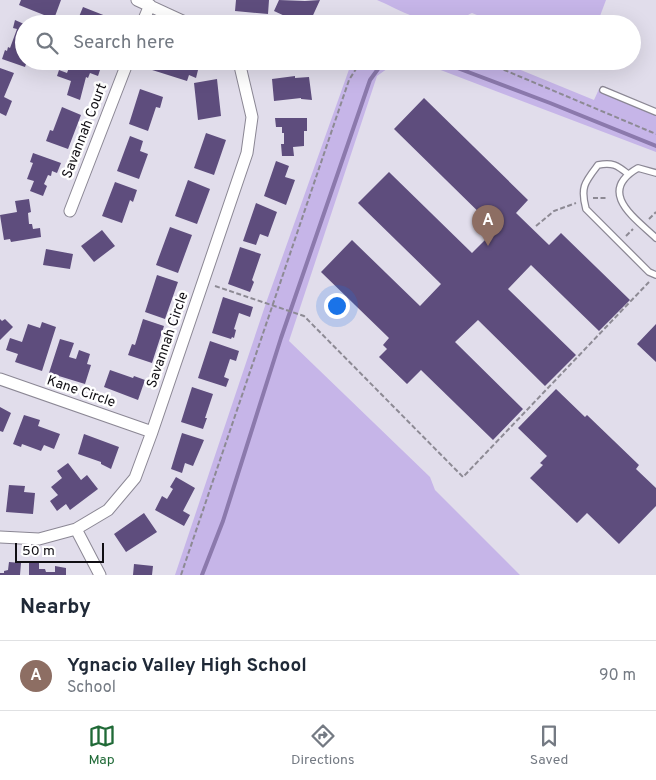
<!DOCTYPE html>
<style>
:root{--surface:#fff;--page:#f6f6f7;--text:#1f2937;--muted:#747a83;--line:#e0e1e3;--accent:#206a37}
body{margin:0;font-family:Overpass,sans-serif;background:var(--page);color:var(--text)}
.scale{position:absolute;left:15px;bottom:12px;width:89px;box-sizing:border-box;padding-left:5px;border:2px solid #100e13;border-top:0;font-size:14px;line-height:18px;white-space:nowrap;color:#100e13;-webkit-text-stroke:4px #fff;paint-order:stroke}
.you{position:absolute;left:336px;top:305px;width:18px;height:18px;margin:-12px;border:4px solid #fff;border-radius:50%;background:#1a73e8;box-shadow:0 0 0 8px #1a73e833}
.badge{display:grid;place-items:center;width:32px;height:32px;border-radius:50%;background:var(--accent);color:#fff;font-size:16px;font-weight:700}
.pin{position:absolute;translate:-50% -41px;filter:drop-shadow(0 1px 2px #0008)}
.pin::after{content:'';position:absolute;top:26px;width:18px;height:15px;background:inherit;clip-path:polygon(0 0,100% 0,50% 100%)}
.list{margin:0;padding:0;list-style:none}
h2{display:flex;justify-content:space-between;align-items:center;height:65px;margin:0;padding:0 20px;font-size:21px}
h2 small{font-size:16px;font-weight:400;color:var(--muted)}
.list li{display:grid;grid-template-columns:32px 1fr auto;gap:15px;align-items:center;box-sizing:border-box;height:70px;padding:0 20px;border-top:1px solid var(--line)}
.list b{display:block;font-size:19px;white-space:nowrap}
.list p{margin:0;font-size:16px;white-space:nowrap;color:var(--muted)}
.list em{font-size:16px;font-style:normal;color:var(--muted)}
.icon{flex:none;width:28px;height:28px;fill:none;stroke:currentColor;stroke-width:2;stroke-linecap:round;stroke-linejoin:round}
.map{position:relative;flex:none;width:656px;height:575px;overflow:hidden}
.search{position:absolute;background:var(--surface);box-shadow:0 5px 20px #0002;left:15px;right:15px;top:15px;height:55px;display:flex;align-items:center;gap:12px;box-sizing:border-box;padding:0 18px;border-radius:28px;color:var(--muted);font-size:19px}
.sheet{height:135px;background:var(--surface)}
nav{display:flex;justify-content:space-around;align-items:center;box-sizing:border-box;height:70px;border-top:1px solid var(--line);background:var(--surface);font-size:14px;color:var(--muted)}
nav a{display:grid;justify-items:center;gap:2px}
nav .on{color:var(--accent)}
.map>svg:first-child{display:block}
.green{fill:#c6b5e8}
.lines{fill:none;stroke-linecap:round;stroke-linejoin:round}
.stream{stroke:#8b79ac;stroke-width:4}
.building{fill:#5e4d7d}
.service-casing{stroke:#8b8794;stroke-width:8}
.minor-casing{stroke:#8b8794;stroke-width:13}
.path{stroke:#8d8a94;stroke-width:2;stroke-dasharray:5 2.5;stroke-linecap:butt}
.service{stroke:#fff;stroke-width:5.5}
.minor{stroke:#fff;stroke-width:11}
.labels{text-anchor:middle;dominant-baseline:central;stroke-width:5;stroke-linejoin:round;paint-order:stroke}
.street-label{font-size:14px;fill:#100e13;stroke:#fff}
</style>
<div class="map">
<svg width="656" height="575" viewBox="0 0 656 575">
<rect width="100%" height="100%" fill="#e1ddeb"/>
<path class="green" d="M377,0H606L597,24H499L472,13C465,16 458,22 451,23C430,28 396,8 377,0Z
M352,61H398L377,76L289,341L430,477L435,490L520,575H175L266,303Z
M417,61H499L594,100L599,89L656,112V152Z"/>
<g class="lines">
<path class="stream" d="M439,61L550,103L656,146
M202,575L223,521L281,338L370,80L378,69L388,61"/>
</g>
<path class="building" d="M21,0H61L54,19L19,5Z
M236,0H269L268,14L235,11Z
M279,0L305,1L320,0L309,24H302L274,11Z
M83,7L116,20L115,24H76Z
M15,20L24,24V61H27L25,67L2,59L5,50L7,51L8,47L10,48L17,29L13,28Z
M68,61H93L102,64L98,76L90,73L88,78L86,77L80,100L67,95L71,81L57,76L59,70L67,73L70,65L67,64Z
M151,61H193L191,68L198,70L196,78L189,75L187,81L149,69Z
M0,68L14,73L4,97L12,101L6,116L0,113Z
M295,76V78L309,77L312,100L301,99V98L274,101L272,79Z
M217,79L221,116L198,120L194,83Z
M140,89L163,97L160,108L156,107L148,131L129,124Z
M424,98L528,200L516,213L549,245L561,233L630,300L599,331L531,265L508,289L576,355L545,386L478,320L455,342L523,409L493,440L421,370L407,384L379,357L387,349L383,345L389,338L321,272L352,240L420,306L441,284L358,203L389,172L472,253L496,229L394,129Z
M62,107L81,115L68,149L46,141L50,130L53,131Z
M275,118H307V131H304V146L293,147L294,156H282L281,144H284V133H282V127H276Z
M206,133L226,140L214,175L194,168Z
M130,136L143,141L140,151L148,154L139,179L117,171Z
M33,153L61,163L57,173L52,171L51,176L48,175L44,184L47,186L43,196L30,191L34,181L27,179L33,163L30,162Z
M276,161L289,166L285,177L295,180L286,205L264,196Z
M188,180L210,189L197,224L175,216Z
M115,182L137,190L133,202L130,200L122,223L102,216Z
M29,199L31,212L28,213L29,224H32L33,229L40,228L41,237L11,242L10,239L4,240L0,215L17,212L15,201Z
M256,203L277,212L268,237L260,234L256,245L243,241Z
M170,227L192,235L178,273L156,265Z
M102,230L115,246L94,262L81,246Z
M240,247L261,254L252,280L254,282L250,292L228,284Z
M46,249L73,254L70,269L43,265Z
M157,275L178,282L165,319L145,312Z
M223,297L253,307L250,317L239,313L234,329L236,330L234,338L232,337L231,339L212,333Z
M0,319L2,321L5,319L13,327L0,340Z
M143,319L164,326L152,363L128,355L132,344L135,345Z
M42,322L56,327L42,371L15,362L18,354L6,350L10,338L22,342L28,324L40,328Z
M656,324V362L637,344Z
M60,339L74,343L69,357L76,359L79,350L90,354L87,364L91,365L85,384L49,373Z
M210,341L239,351L236,361L230,359L224,377L229,379L226,387L198,378Z
M110,370L133,378L134,376L145,380L138,400L104,387Z
M192,387L213,394L205,418H207L203,429L181,422Z
M556,389L585,417L587,415L639,465L636,469L656,488V506L619,544L587,513L577,523L530,478L543,465L540,463L547,456L518,428Z
M0,407L11,413L3,432L0,431Z
M24,415L40,420L38,426L60,434L54,449L44,445L41,451L22,444L21,447L13,444Z
M182,433L204,440L193,466L185,463L182,473L171,469Z
M84,434L119,447L111,469L101,464V462L78,454Z
M68,463L81,480L87,475L98,489L70,510L66,504L57,511L50,501L58,495L51,487L62,478L57,471Z
M176,477L195,488L183,511L190,515L184,526L155,510L162,496L167,499L173,489L170,487Z
M9,485L25,486L24,492L35,493L33,514L6,512Z
M144,513L157,532L126,552L114,534Z
M9,562L21,563L20,575H0V573H4V571L8,570Z
M29,562H39V569H45L46,572H55V566L66,568V575H29Z
M134,564L153,566L152,575H133Z"/>
<g class="lines">
<g class="service-casing">
<path id="service" d="M603,90L656,112
M656,173L638,168C596,192 635,218 656,238
M628,174C617,165 612,162 598,165C585,182 580,187 586,209L649,272L656,275"/>
</g>
<g class="minor-casing">
<path id="minor" d="M137,0L189,24
M142,24L150,5
M70,211L128,61
M0,379L152,432
M76,529L100,575
M0,537L39,539L76,529L108,510L135,478L152,432L247,153L252,117L240,66L236,61"/>
</g>
<path class="path" d="M483,61L656,134
M593,198H608
M649,219L656,212
M536,226L554,211L576,203
M626,236L633,229
M215,286L304,316L463,477L649,282
M181,575L349,80L361,61"/>
<use href="#service" class="service"/>
<use href="#minor" class="minor"/>
</g>
<g class="labels">
<g class="street-label">
<text transform="translate(85 131) rotate(-69)">Savannah Court</text>
<text transform="translate(168 340) rotate(-71)">Savannah Circle</text>
<text transform="translate(81 392) rotate(19)">Kane Circle</text>
</g>
</g>
</svg>
<div class="scale">50 m</div>
<div class="you"></div>
<div class="pin badge" style="left:488px;top:246px;background:#8d6e63">A</div>
<div class="search"><svg class="icon" aria-label="search" viewBox="0 0 24 24"><circle cx="10" cy="10" r="6"/><path d="M15 15l6 6"/></svg>Search here</div>
</div>
<section class="sheet">
<h2>Nearby<small></small></h2>
<ul class="list">
<li><span class="badge" style="background:#8d6e63">A</span><div><b>Ygnacio Valley High School</b><p>School</p></div><em>90 m</em></li>
</ul>
</section>
<nav>
<a class="on"><svg class="icon" aria-label="map" viewBox="0 0 24 24"><path d="M3 6l6-2 6 2 6-2v14l-6 2-6-2-6 2zM9 4v14M15 6v14"/></svg>Map</a>
<a><svg class="icon" aria-label="directions" viewBox="0 0 24 24"><path d="M12 3l9 9-9 9-9-9zM9 14v-3h6M13 9l2 2-2 2"/></svg>Directions</a>
<a><svg class="icon" aria-label="saved" viewBox="0 0 24 24"><path d="M7 4h10v16l-5-4-5 4z"/></svg>Saved</a>
</nav>
